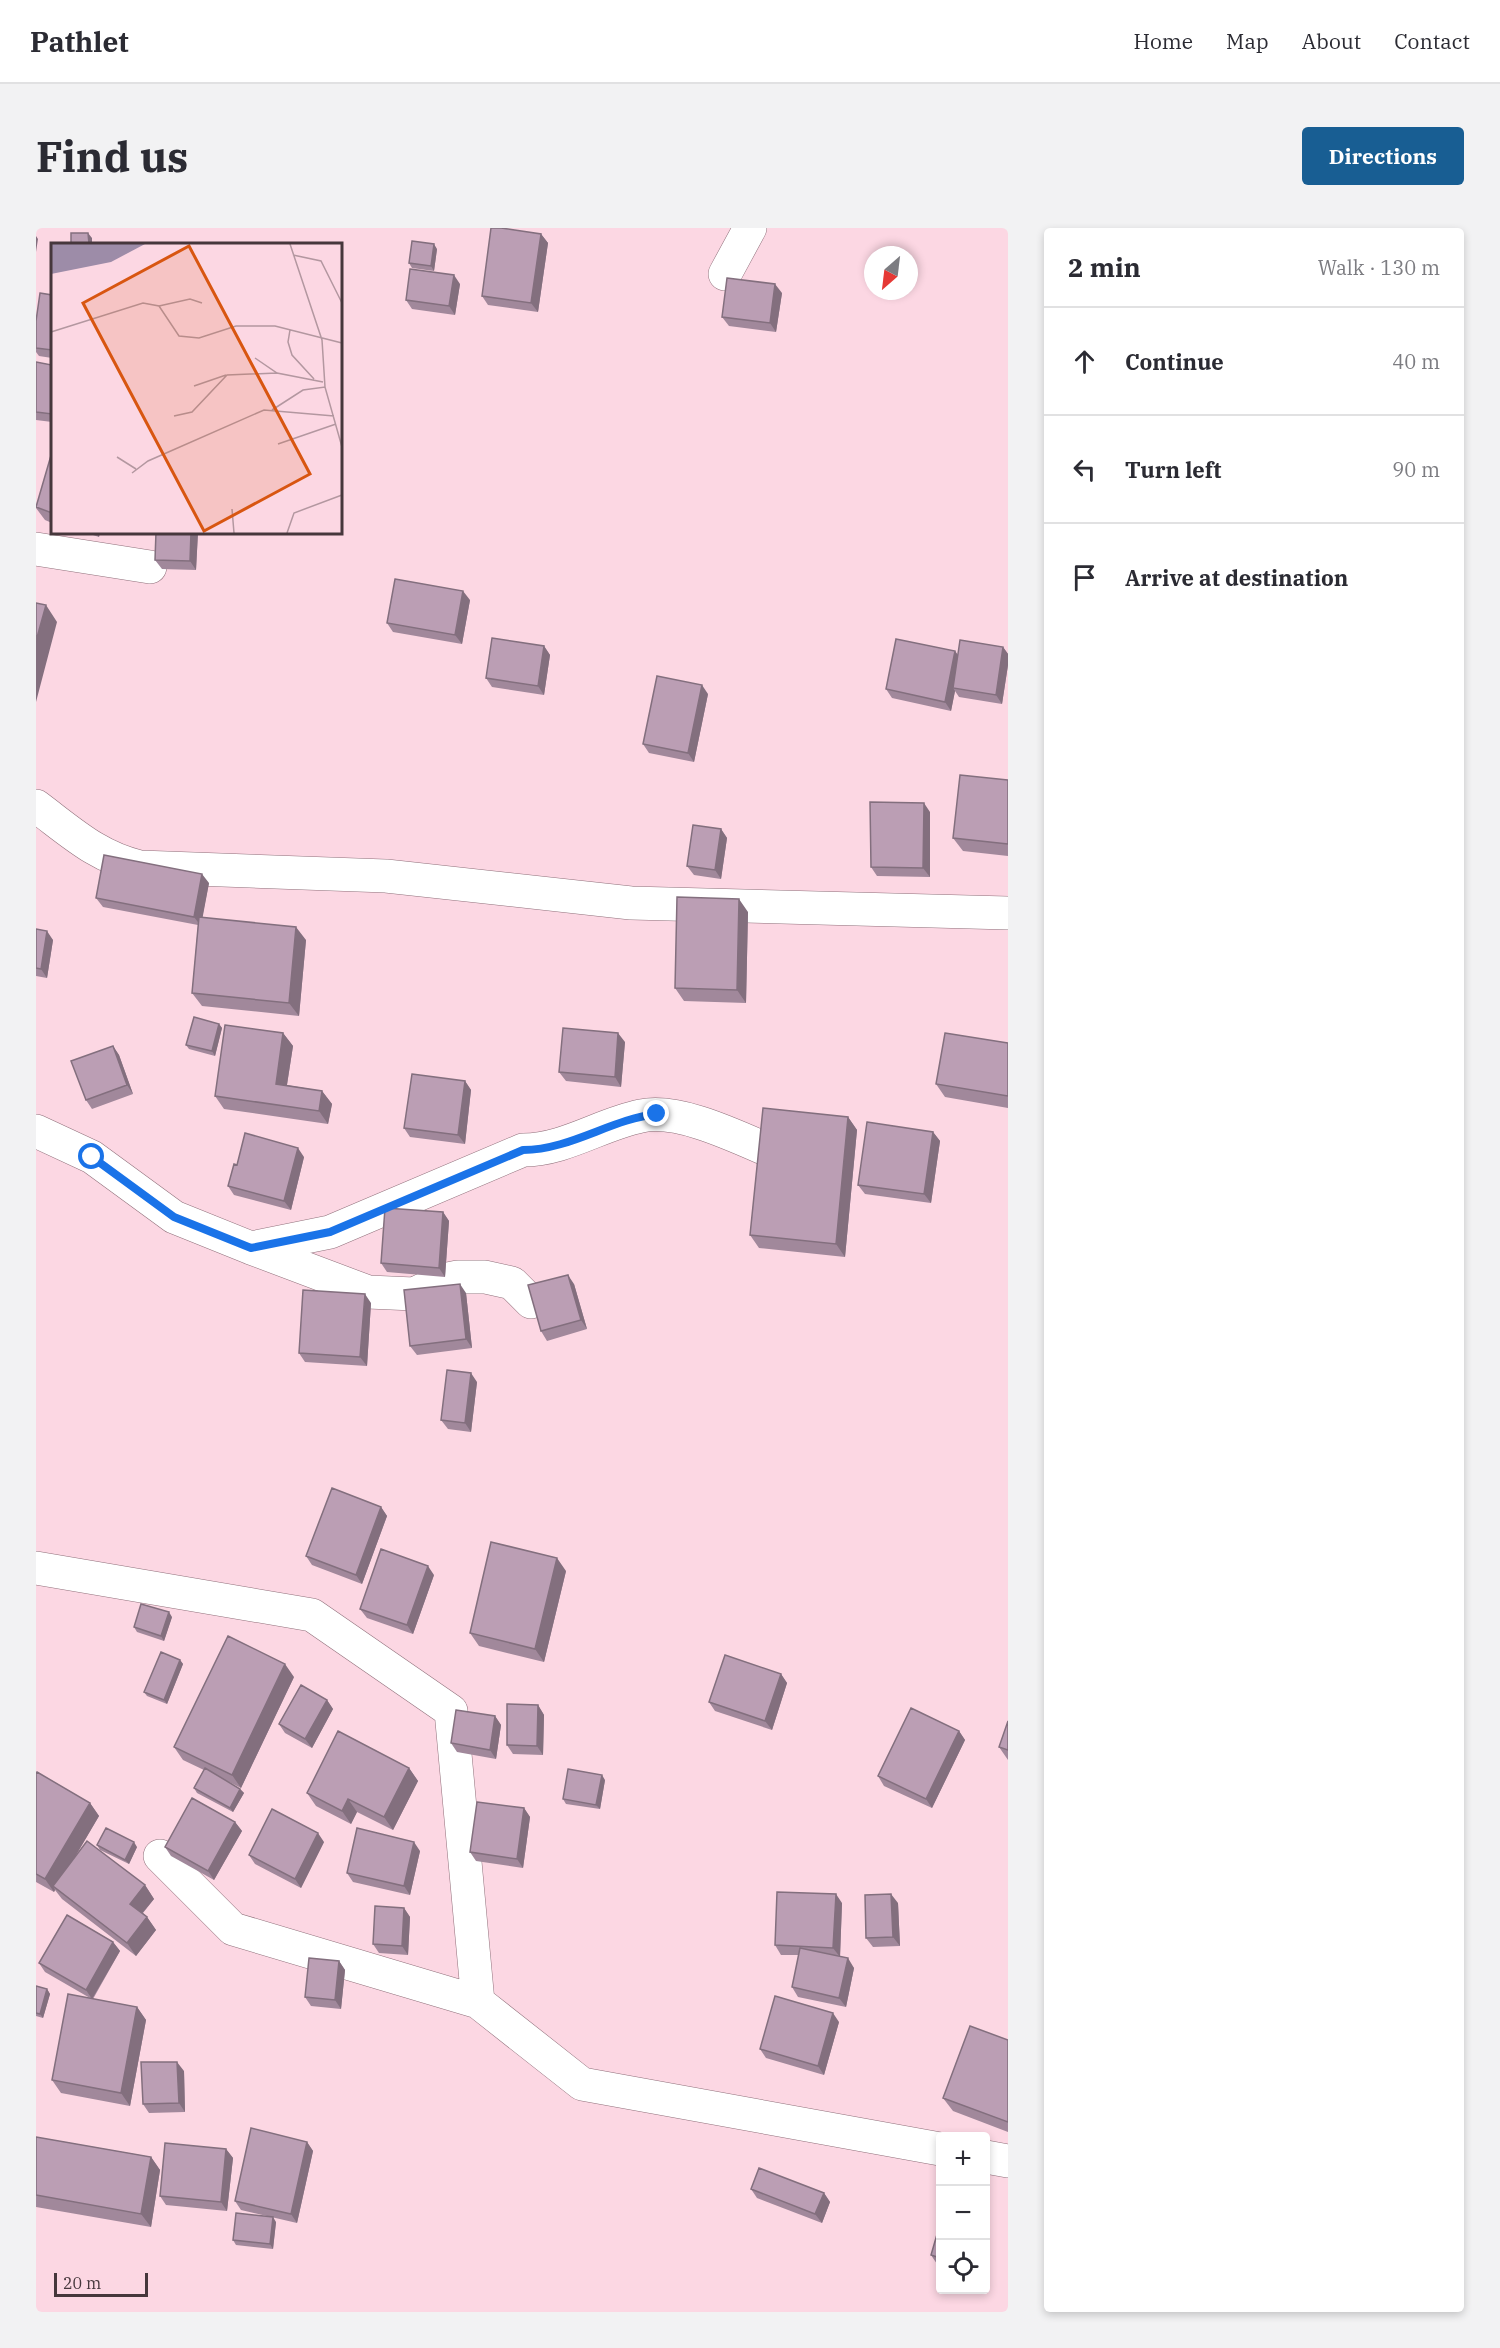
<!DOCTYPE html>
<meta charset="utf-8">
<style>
:root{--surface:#fff;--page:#f2f2f3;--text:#2b2b33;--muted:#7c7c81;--line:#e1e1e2;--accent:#185e93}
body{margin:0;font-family:"IBM Plex Serif",serif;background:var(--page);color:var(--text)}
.controls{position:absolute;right:18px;bottom:18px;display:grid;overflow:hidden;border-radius:6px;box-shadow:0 3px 9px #0003}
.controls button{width:54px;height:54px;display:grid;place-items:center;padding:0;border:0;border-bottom:2px solid var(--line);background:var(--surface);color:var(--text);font:30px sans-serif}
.compass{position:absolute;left:828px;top:18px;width:54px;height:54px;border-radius:50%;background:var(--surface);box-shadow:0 3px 9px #0003;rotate:208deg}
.scale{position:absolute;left:18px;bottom:15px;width:94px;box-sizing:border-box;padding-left:6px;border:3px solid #46373c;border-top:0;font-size:16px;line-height:21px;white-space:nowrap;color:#46373c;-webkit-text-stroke:4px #fcd7e3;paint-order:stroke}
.stop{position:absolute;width:18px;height:18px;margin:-14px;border:4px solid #1a73e8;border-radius:50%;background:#fff}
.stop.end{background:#1a73e8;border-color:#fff;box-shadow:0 2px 6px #0008}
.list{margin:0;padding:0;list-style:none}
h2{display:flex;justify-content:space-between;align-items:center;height:78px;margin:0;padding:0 24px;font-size:26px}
h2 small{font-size:20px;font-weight:400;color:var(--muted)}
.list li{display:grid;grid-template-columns:39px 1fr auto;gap:18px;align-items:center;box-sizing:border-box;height:108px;padding:0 24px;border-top:2px solid var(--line)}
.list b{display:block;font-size:22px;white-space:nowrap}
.list em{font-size:20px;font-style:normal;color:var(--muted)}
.icon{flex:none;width:33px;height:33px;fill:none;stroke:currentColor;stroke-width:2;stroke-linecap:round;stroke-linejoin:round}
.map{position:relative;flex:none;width:972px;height:2084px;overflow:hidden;border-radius:6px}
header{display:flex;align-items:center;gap:36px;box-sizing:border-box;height:84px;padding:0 30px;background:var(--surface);border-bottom:2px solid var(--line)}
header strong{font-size:28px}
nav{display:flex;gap:33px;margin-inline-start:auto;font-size:21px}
.intro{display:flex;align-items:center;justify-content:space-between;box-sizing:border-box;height:144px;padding:0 36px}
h1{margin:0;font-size:42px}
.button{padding:15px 27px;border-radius:6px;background:var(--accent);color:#fff;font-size:21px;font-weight:700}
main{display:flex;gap:36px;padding:0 36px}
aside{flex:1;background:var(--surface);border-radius:6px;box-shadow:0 3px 9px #0003}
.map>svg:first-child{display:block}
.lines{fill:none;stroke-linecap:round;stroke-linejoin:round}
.minor-casing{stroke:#90707b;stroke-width:34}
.minor{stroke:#fff;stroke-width:33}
.wall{fill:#a1889b}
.shaded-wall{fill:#836f7e}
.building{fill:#bb9eb4;stroke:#836f7e;stroke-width:1.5}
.route{stroke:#1a73e8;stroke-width:8}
.inset-road{fill:none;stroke:#b397a0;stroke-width:1.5}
.view{fill:#d85611;fill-opacity:0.15;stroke:#d85611;stroke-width:3}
.inset-edge{fill:none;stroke:#46373c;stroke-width:3}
</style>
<header>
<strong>Pathlet</strong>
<nav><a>Home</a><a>Map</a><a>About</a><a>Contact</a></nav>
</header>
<div class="intro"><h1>Find us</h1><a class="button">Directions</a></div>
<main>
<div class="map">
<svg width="972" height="2084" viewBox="0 0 972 2084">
<rect width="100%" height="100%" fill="#fcd7e3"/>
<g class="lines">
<g class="minor-casing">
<path id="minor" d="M689,46L714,0
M0,321L114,339
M0,578C35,604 61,629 104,639L350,648L595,675L972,685
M0,903L56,929L138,989L215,1020L294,1004L487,922C529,922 565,896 605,888C647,879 713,915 753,931
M215,1020L332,1064L378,1066L407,1052L422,1049H449L476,1055L495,1074
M0,1340L276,1387L415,1483L442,1774L546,1856L904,1921
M124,1628L197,1701L442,1774
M950,1929L972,1933"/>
</g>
<use href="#minor" class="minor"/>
</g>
<path class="wall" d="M505,6L512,15L502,84L452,77L446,68Z
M401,21L398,43L376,40L373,35Z
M424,56L419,87L376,81L370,72Z
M746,65L740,104L693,98L686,89Z
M16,67V130L3,128L0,124V93Z
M0,134L16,137V194L0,192Z
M16,224V295L9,292L0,280Z
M48,304H64L63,309Z
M120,304H162L160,342L126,341L119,332Z
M434,372L426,416L357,404L351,395Z
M508,418L514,427L508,467L456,459L450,450Z
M967,419L972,426V437L966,476L923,469L919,463L915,483L856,470L850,461L919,423L922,427Z
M672,466L658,534L613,525L607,516Z
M972,552V628L927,623L917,610Z
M894,584V649L841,648L835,639Z
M685,601L691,610L685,651L658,647L651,638Z
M173,655L166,690L270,712L263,788L166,778L156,765L162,697L67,679L60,670Z
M712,684L710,775L648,773L639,760Z
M0,701L17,712L11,750L0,748Z
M183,796L186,800L179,828L153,821L150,817Z
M247,805L257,818L251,857L286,863L296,876L292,896L188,881L179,868Z
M589,814L585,859L530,853L523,844Z
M972,815V880L909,869L900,856Z
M77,818L83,827L97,866L56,881L50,872Z
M429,853L435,862L429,916L374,909L368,900Z
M812,889L821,902L809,1029L723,1020L714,1007Z
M897,904L904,913L895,975L829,966L822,957Z
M268,929L255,982L198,967L192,958L201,937Z
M407,984L413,993L409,1049L351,1044L345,1035Z
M538,1056L551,1101L511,1113L505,1103Z
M430,1065L436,1120L381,1127L374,1118Z
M335,1075L331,1138L269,1134L263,1125Z
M441,1154L435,1204L412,1201L405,1192Z
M345,1279L351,1288L326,1356L276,1337L270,1328Z
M530,1343L508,1434L443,1418L434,1405Z
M398,1347L377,1406L331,1390L324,1381Z
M136,1389L128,1413L101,1404L98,1399Z
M144,1432L147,1436L131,1476L111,1468L108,1464Z
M745,1446L751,1455L736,1502L679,1483L673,1474Z
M258,1449L205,1560L191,1553L204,1561L208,1565L197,1584L161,1565L158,1560L168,1542L147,1532L138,1519Z
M291,1472L297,1481L276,1520L249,1505L243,1496Z
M502,1477L508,1487L507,1527L477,1526L471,1517Z
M459,1488L465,1497L460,1531L421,1524L415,1515Z
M972,1493V1532L963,1519Z
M923,1503L929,1512L896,1580L848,1558L842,1548Z
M373,1540L382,1553L357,1602L321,1584L315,1596L280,1578L271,1565Z
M0,1546L54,1575L63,1588L39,1629L109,1657L118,1671L107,1685L111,1689L120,1702L100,1728L26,1671L19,1662L18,1664L0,1654Z
M569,1552L564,1581L530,1576L527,1571Z
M488,1580L494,1589L487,1640L440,1633L434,1624Z
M199,1594L206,1603L178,1652L135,1628L129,1619Z
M288,1614L265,1660L219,1636L213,1627Z
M61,1617L101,1619L93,1636L64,1622Z
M384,1623L374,1667L317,1654L311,1645Z
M806,1675L804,1729L818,1740L810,1779L762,1769L756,1759L763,1727H745L739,1717Z
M862,1675L864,1718L837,1719L830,1710Z
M368,1680L374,1689L372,1727L343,1725L337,1716Z
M77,1714L84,1723L57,1771L101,1779L110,1792L94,1878L25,1865L16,1852L54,1770L9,1744L3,1735Z
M303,1733L309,1742L305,1781L275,1778L269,1769Z
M0,1758L11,1761L14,1766L7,1790L0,1788Z
M803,1794L788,1847L730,1830L724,1821Z
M972,1812V1904L917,1883L907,1870Z
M148,1843L149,1884L113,1885L107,1876Z
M0,1909L115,1929L124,1942L115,1999L0,1979Z
M271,1914L277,1923L261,1995L205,1982L199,1973Z
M190,1921L197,1930L191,1983L130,1977L124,1968Z
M715,1961L788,1965L794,1974L786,1995L721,1970Z
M240,1994L237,2021L200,2017L197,2012Z
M904,1996V2037L901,2036L895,2027Z"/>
<path class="shaded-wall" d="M52,5L56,10V16H53Z
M505,6L512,15L502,84L495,75Z
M0,8L2,11L0,24Z
M398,16L401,21L398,43L395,38Z
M418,47L424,56L419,87L413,78Z
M739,56L746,65L740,104L734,95Z
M59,304H64L63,309Z
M155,304H162L160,342L154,333Z
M427,363L434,372L426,416L419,407Z
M10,377L21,394L0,474V413Z
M508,418L514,427L508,467L502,458Z
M967,419L972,426V437L966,476L960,467Z
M919,423L925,432L917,460L919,463L915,483L909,474Z
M666,457L672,466L658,534L652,525Z
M888,575L894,584V649L887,640Z
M685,601L691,610L685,651L679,642Z
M166,646L173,655L165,698L158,689Z
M703,671L712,684L710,775L701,762Z
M260,699L270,712L263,788L253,775Z
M11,703L17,712L11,750L5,741Z
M183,796L186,800L179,828L176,823Z
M247,805L257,818L249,869L240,856Z
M582,805L589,814L585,859L579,849Z
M77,818L83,827L97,866L91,857Z
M429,853L435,862L429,916L422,907Z
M286,863L296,876L292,896L283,883Z
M812,889L821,902L809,1029L800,1016Z
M897,904L904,913L895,975L888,966Z
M262,920L268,929L255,982L248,973Z
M407,984L413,993L409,1049L403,1040Z
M532,1047L538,1056L551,1101L545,1092Z
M424,1056L430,1065L436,1120L430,1111Z
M329,1066L335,1075L331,1138L324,1129Z
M435,1145L441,1154L435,1204L429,1195Z
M345,1279L351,1288L326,1356L320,1347Z
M521,1330L530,1343L508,1434L499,1421Z
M392,1338L398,1347L377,1406L371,1397Z
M133,1384L136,1389L128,1413L125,1408Z
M144,1432L147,1436L131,1476L128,1472Z
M249,1436L258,1449L205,1560L196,1547Z
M745,1446L751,1455L736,1502L729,1493Z
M291,1472L297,1481L276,1520L269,1511Z
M502,1477L508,1487L507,1527L501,1518Z
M459,1488L465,1497L460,1531L454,1522Z
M923,1503L929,1512L896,1580L890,1571Z
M373,1540L382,1553L357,1602L348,1589Z
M566,1547L569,1552L564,1581L560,1577Z
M204,1561L208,1565L197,1584L194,1580Z
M312,1571L321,1584L315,1596L306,1583Z
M54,1575L63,1588L20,1661L17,1658L19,1662L18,1664L9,1651Z
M488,1580L494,1589L487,1640L481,1631Z
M199,1594L206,1603L178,1652L172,1643Z
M282,1605L288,1614L265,1660L259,1651Z
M98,1614L101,1619L93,1636L89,1632Z
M378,1614L384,1623L374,1667L368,1658Z
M109,1657L118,1671L103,1689L94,1676Z
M800,1666L806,1675L804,1729L797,1720Z
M855,1666L862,1675L864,1718L857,1709Z
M368,1680L374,1689L372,1727L366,1718Z
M111,1689L120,1702L100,1728L91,1715Z
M77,1714L84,1723L56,1771L50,1762Z
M812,1730L818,1740L810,1779L803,1770Z
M303,1733L309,1742L305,1781L299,1772Z
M11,1761L14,1766L7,1790L4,1786Z
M101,1779L110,1792L94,1878L85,1865Z
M797,1785L803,1794L788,1847L782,1838Z
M141,1834L148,1843L149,1884L143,1875Z
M271,1914L277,1923L261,1995L255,1986Z
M190,1921L197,1930L191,1983L185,1974Z
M115,1929L124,1942L115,1999L105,1986Z
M788,1965L794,1974L786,1995L779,1986Z
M237,1989L240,1994L237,2021L234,2016Z"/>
<path class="building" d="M455,0H465L505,6L495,75L446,68Z
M35,5H52L53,16H35Z
M376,13L398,16L395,38L373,35Z
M374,41L418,47L413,78L370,72Z
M691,50L739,56L734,95L686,89Z
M4,65L16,67V122L0,120V93Z
M0,134L16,137V186L0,184Z
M16,224V285L0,279Z
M120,304H155L154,333L119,332Z
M359,351L427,363L419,407L351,395Z
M0,375L10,377L0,413Z
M456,410L508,418L502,458L450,450Z
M860,411L919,423L909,474L850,461Z
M924,412L967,419L960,467L917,460Z
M621,448L666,457L652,525L607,516Z
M924,547L972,552V616L917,610Z
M834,574L888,575L887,640L835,639Z
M657,597L685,601L679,642L651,638Z
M68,627L166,646L158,689L60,670Z
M641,669L703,671L701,762L639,760Z
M163,689L260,699L253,775L156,765Z
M0,701L11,703L5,741L0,740Z
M158,789L183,796L176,823L150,817Z
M189,797L247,805L240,856L286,863L283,883L179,868Z
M527,800L582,805L579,849L523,844Z
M909,805L972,815V868L900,856Z
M77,818L91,857L50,872L35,833Z
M376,846L429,853L422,907L368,900Z
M727,880L812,889L800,1016L714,1007Z
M831,894L897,904L888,966L822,957Z
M209,905L262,920L248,973L192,958L198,936L201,937Z
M349,980L407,984L403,1040L345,1035Z
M532,1047L545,1092L505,1103L492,1057Z
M424,1056L430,1111L374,1118L368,1062Z
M267,1062L329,1066L324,1129L263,1125Z
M411,1142L435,1145L429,1195L405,1192Z
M296,1260L345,1279L320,1347L270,1328Z
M455,1314L521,1330L499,1421L434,1405Z
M345,1321L392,1338L371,1397L324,1381Z
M105,1376L133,1384L125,1408L98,1399Z
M192,1408L249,1436L196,1547L138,1519Z
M125,1424L144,1432L128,1472L108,1464Z
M689,1427L745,1446L729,1493L673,1474Z
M265,1457L291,1472L269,1511L243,1496Z
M471,1476L502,1477L501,1518L471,1517Z
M875,1480L923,1503L890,1571L842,1548Z
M420,1482L459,1488L454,1522L415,1515Z
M972,1493V1522L963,1519Z
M302,1503L373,1540L348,1589L312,1571L306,1583L271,1565Z
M169,1540L204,1561L194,1580L158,1560Z
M532,1541L566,1547L560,1577L527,1571Z
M1,1544L54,1575L9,1651L0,1646V1546Z
M156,1570L199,1594L172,1643L129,1619Z
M441,1574L488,1580L481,1631L434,1624Z
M236,1581L282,1605L259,1651L213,1627Z
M70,1600L98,1614L89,1632L61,1617Z
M321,1600L378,1614L368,1658L311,1645Z
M51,1613L109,1657L94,1676L111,1689L91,1715L17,1658Z
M741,1664L800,1666L797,1720L739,1717Z
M855,1666L857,1709L830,1710L829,1667Z
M339,1678L368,1680L366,1718L337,1716Z
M31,1687L77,1714L50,1762L3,1735Z
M764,1720L812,1730L803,1770L756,1759Z
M273,1730L303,1733L299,1772L269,1769Z
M0,1758L11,1761L4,1786L0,1785Z
M32,1766L101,1779L85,1865L16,1852Z
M739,1768L797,1785L782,1838L724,1821Z
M934,1798L972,1812V1894L907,1870Z
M105,1834H141L143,1875L107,1876Z
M215,1900L271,1914L255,1986L199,1973Z
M0,1909L115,1929L105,1986L0,1967Z
M129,1915L190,1921L185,1974L124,1968Z
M723,1940L788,1965L779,1986L715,1961Z
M200,1985L237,1989L234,2016L197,2012Z
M904,1996V2030L895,2027Z"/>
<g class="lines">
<path class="route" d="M56,929L138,989L215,1020L294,1004L487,922C534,922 575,891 621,886"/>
</g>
<g transform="translate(15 15)">
<rect width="291" height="291" fill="#fcd7e3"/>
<path d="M0,1H94L60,19L0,31Z" fill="#9d8ca8"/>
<path class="inset-road" d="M239,1L271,97L274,144M242,12L270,18L291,60M108,63L139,56L151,60M239,87L237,99L241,112L263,136M0,89L92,60L108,63L128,93L148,95L185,83H224L291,100M204,115L226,130L272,139M143,143L175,132M221,167L252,147L274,144L291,204M123,173L141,169L176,132L226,130M227,201L285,181M66,214L85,226M81,230L97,218L213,167L283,173M181,266L183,290M236,290L243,270L291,252"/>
<path class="view" d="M138,3L259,231L153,288L32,60Z"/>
<rect width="291" height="291" class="inset-edge"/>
</g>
</svg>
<div class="controls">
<button>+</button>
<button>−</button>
<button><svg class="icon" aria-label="locate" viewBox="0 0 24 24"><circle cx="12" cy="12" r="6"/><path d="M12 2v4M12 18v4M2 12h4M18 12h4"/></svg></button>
</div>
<svg class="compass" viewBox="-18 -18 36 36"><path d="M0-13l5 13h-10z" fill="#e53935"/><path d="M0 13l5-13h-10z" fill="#7c7c81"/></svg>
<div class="scale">20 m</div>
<div class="stop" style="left:56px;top:929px"></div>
<div class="stop end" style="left:621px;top:886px"></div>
</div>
<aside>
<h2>2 min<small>Walk · 130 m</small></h2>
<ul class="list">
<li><svg class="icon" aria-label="ahead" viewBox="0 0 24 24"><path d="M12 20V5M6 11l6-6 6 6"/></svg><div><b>Continue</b></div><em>40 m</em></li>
<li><svg class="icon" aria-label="left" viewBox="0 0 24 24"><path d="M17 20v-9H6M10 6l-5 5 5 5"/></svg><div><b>Turn left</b></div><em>90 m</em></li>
<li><svg class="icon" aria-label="arrive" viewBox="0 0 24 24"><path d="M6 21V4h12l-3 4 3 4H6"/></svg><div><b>Arrive at destination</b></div></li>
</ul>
</aside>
</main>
